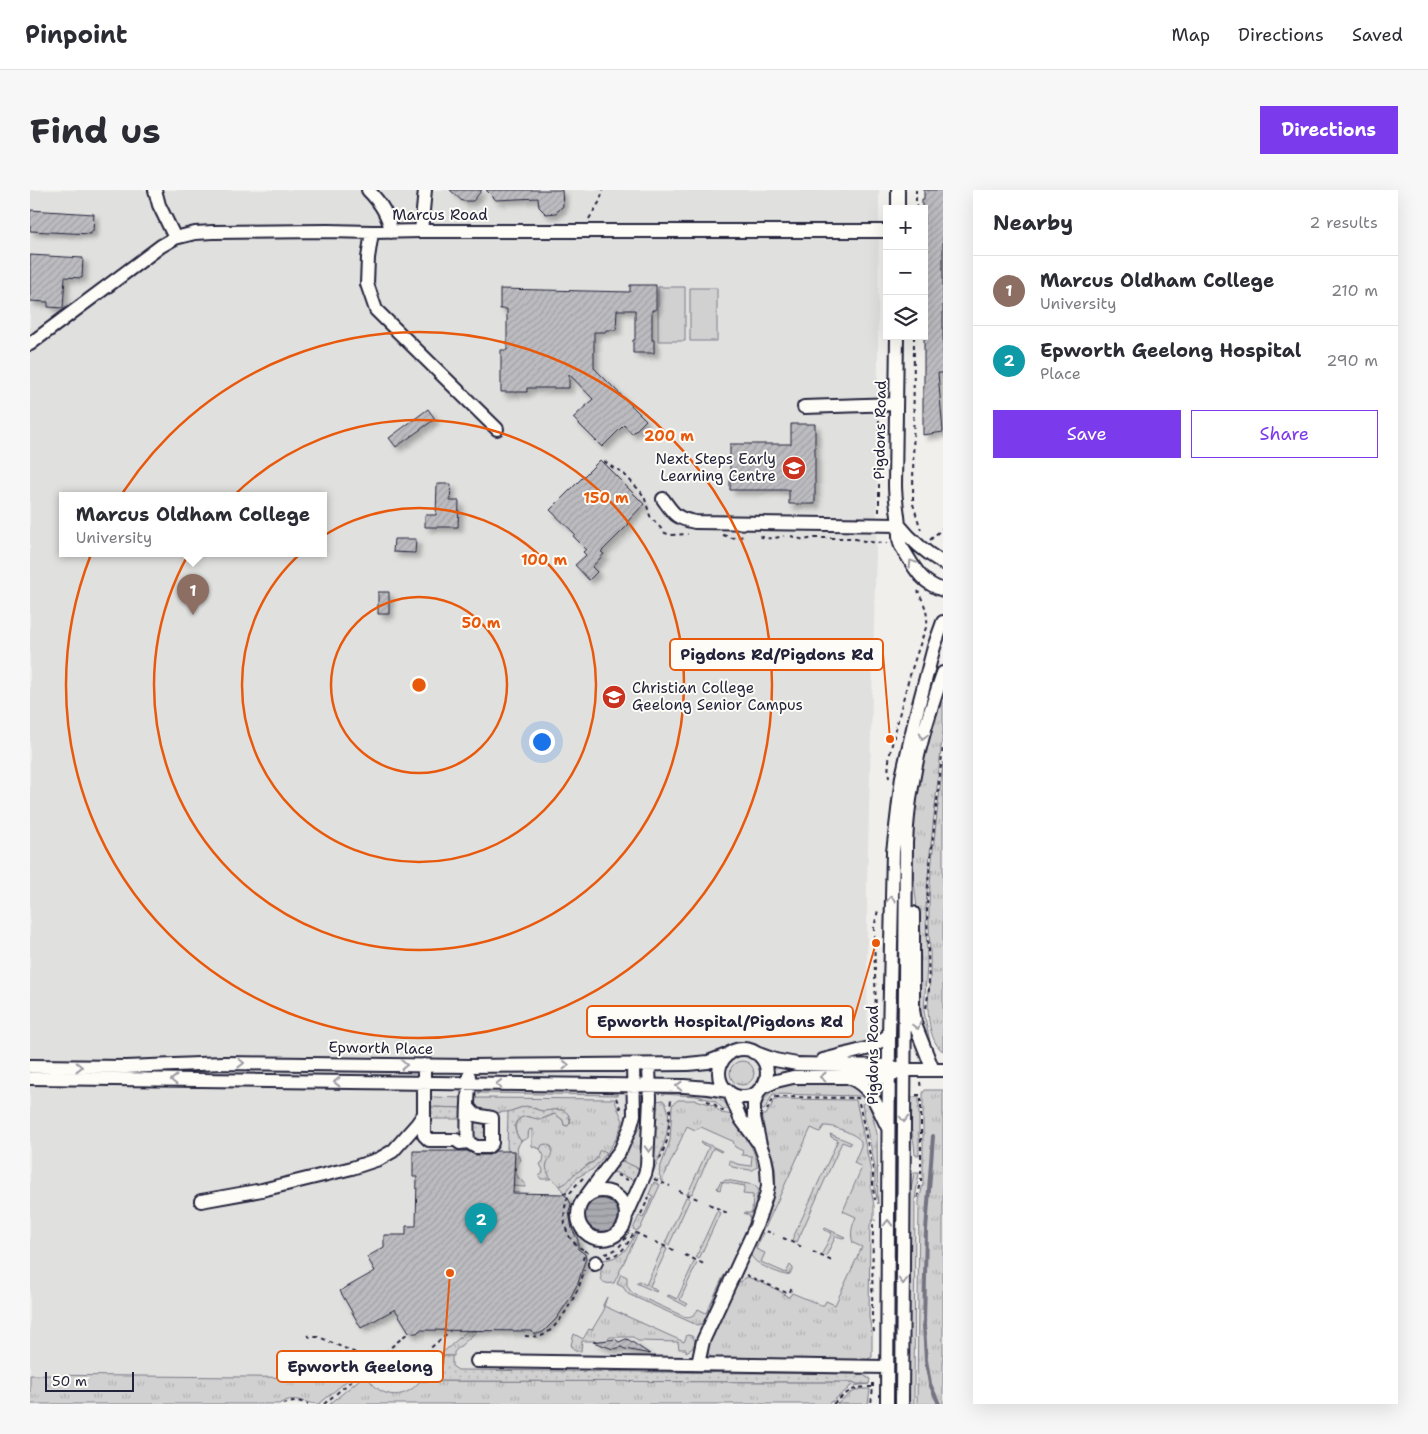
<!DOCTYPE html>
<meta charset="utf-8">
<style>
:root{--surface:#fff;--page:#f7f7f7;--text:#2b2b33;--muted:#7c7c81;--line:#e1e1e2;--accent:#7c3aed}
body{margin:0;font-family:"Shantell Sans",sans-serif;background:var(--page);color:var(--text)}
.controls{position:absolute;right:15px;top:15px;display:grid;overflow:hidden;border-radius:0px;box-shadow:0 5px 20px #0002}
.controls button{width:45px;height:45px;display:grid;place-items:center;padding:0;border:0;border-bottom:1px solid var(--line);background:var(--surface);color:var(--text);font:25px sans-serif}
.scale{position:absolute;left:15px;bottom:12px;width:89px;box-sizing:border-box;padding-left:5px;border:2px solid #22223b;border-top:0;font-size:14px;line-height:18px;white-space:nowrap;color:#22223b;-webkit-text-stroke:4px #fdfcf7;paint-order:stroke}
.you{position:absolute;left:511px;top:551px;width:18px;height:18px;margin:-12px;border:4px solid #fff;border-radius:50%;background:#1a73e8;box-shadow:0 0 0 8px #1a73e833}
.badge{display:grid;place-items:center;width:32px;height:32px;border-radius:50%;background:var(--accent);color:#fff;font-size:16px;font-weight:700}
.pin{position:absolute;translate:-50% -41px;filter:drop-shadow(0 1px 2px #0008)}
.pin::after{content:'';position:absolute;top:26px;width:18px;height:15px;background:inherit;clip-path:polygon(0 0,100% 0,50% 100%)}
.popup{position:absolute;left:29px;top:302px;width:268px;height:65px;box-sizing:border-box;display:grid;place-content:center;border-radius:0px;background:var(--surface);filter:drop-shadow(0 1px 4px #0005);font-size:16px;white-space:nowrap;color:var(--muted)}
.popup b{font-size:19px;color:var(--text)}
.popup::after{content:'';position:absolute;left:50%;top:100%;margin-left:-10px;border:10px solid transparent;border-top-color:var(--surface)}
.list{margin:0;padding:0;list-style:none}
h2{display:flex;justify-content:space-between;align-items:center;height:65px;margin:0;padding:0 20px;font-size:21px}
h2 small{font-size:16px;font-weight:400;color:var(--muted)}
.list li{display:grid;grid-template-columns:32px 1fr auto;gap:15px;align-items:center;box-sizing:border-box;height:70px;padding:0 20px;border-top:1px solid var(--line)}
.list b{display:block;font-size:19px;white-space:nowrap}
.list p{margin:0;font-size:16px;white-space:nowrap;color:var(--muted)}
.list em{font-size:16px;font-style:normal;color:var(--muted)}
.actions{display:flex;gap:10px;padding:15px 20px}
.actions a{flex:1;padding:11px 0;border:1px solid var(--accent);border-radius:0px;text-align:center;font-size:18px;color:var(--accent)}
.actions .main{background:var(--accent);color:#fff}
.icon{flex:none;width:28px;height:28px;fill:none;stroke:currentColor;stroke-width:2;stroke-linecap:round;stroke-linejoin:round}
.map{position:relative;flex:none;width:913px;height:1214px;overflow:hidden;border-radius:0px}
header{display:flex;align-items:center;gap:30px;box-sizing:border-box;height:70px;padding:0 25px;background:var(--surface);border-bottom:1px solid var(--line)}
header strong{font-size:24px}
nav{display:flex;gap:28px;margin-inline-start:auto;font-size:18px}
.intro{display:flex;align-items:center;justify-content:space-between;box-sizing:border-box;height:120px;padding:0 30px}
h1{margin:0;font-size:35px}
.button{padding:12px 22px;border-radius:0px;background:var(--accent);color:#fff;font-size:18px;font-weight:700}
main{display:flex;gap:30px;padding:0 30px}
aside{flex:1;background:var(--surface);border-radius:0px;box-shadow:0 5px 20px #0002}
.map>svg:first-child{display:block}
.built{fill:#e0e0df;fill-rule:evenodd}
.grass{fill:url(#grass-tufts);stroke:#7a7a86}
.park{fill:url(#park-dots);stroke:#7a7a86}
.pitch{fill:#d2d1d1;stroke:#7a7a86}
.water{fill:url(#water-rules);stroke:#737381}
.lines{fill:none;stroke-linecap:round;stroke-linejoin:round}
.stream{stroke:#737381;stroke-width:4}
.building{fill:url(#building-hatch);stroke:#22223b;filter:url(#shadow)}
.minor-casing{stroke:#22223b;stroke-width:16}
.path{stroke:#22223b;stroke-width:2;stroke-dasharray:4 4;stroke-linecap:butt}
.minor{stroke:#fdfcf7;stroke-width:12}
.oneway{stroke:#9a9aa2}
.ring{fill:none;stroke:#e8590c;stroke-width:2.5}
.labels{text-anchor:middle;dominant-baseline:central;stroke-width:4;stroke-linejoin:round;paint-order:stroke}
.street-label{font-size:15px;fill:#22223b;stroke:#fdfcf7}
.poi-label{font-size:15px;fill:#22223b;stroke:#fdfcf7;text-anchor:end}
.centre{fill:#e8590c;stroke:#fdfcf7;stroke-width:2.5}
.ring-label{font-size:15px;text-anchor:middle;font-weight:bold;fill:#e8590c;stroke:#fdfcf7;stroke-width:4;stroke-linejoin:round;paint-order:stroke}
.leader{fill:none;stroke:#e8590c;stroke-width:2}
.callout-dot{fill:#e8590c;stroke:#fdfcf7;stroke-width:2}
.callout{fill:#fdfcf7;stroke:#e8590c;stroke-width:2}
.callout-label{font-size:16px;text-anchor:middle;font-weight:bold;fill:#22223b}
</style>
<header>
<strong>Pinpoint</strong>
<nav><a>Map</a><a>Directions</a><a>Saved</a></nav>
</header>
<div class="intro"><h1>Find us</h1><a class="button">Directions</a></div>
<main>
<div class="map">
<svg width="913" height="1214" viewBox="0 0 913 1214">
<defs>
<pattern id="grass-tufts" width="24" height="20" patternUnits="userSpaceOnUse" patternTransform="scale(1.25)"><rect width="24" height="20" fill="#d2d1d1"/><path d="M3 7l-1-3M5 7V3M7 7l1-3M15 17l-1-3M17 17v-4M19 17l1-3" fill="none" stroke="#b4b3b4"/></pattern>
<pattern id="park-dots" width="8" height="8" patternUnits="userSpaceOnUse" patternTransform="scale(1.25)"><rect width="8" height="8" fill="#d2d1d1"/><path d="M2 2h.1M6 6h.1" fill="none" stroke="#b4b3b4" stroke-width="1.8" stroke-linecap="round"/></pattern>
<pattern id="water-rules" width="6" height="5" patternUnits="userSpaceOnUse" patternTransform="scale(1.25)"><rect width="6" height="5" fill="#a9a9b0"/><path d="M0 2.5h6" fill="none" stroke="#898990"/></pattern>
<pattern id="building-hatch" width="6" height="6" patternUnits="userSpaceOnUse" patternTransform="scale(1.25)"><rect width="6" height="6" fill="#bcbcc0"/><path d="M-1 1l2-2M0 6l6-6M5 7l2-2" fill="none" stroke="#a1a1a6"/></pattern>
<filter id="shadow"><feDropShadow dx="4.5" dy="4.5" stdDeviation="2.5" flood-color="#0004"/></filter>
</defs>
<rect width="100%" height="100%" fill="#f0efec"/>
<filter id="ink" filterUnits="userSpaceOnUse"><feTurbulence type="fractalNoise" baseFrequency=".02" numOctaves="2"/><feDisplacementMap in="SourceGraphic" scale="10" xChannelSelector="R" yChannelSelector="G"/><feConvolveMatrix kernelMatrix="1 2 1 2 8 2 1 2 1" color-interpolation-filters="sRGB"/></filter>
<g filter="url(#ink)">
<path class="built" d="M0,0H849L847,323L837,695L838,963L840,982V1214H0ZM33,306H293V364H33Z"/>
<path class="grass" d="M913,512V541L899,673L896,717L897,775L894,820L896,832L900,852L897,853L888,827L887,719L881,662L883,629L888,595L907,521Z
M913,572V861C901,854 898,830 898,816C898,806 900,796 900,786C901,761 898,737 899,713C901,666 908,619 913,572Z
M700 883a12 12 0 1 1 24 0a12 12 0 1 1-24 0Z
M760,893L814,894L827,898L835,907H832L830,906L743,904L734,920L730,919C735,905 745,895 760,893Z
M454,900L579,901L589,905L448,903Z
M895,900H913V1214H887L889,1011L893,994V903Z
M640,902C654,902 676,902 689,908C694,911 697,915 700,919H693L685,911L666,906L632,904Z
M889,906V965H885L884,954L880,931V909L884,907Z
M401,907L434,908V918L400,917Z
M445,908L584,909L593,931L587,947L577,963L575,961L567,970L558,974L549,982L544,984L539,992L530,996C527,993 524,991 521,988C511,979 520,967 522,957L516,954L510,959L502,956V939L499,940L498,948L491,951C484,942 482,932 494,926L512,929L525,924L533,930L534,935L537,936L541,932C537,913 522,922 511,921C507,920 503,917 499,917C491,916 484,921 476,922C467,923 457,922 448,922L444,919Z
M614,909L612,980L590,970L609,927L611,911Z
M745,909L826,910L841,982V999L844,1016V1028L840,1035L839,1127L842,1143V1167L834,1171L682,1169L678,1163L679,1154L708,1091L711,1092L714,1088L718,1087L748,1100L758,1107L760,1106L762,1103L791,1115H794L796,1111L805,1115L832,1057L823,1053C820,1043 822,1036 826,1027L813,1021L832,977L824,973L831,956V951C826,944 803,935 794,936L790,942L781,938L735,1038L733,1036C741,1014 750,994 743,969C739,953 731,942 729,925H736Z
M648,910H666L683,915L691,923L703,925C711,939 727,961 727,977L723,980H720L702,977L700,975L699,970L707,974L721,976L722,966L712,965L713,961L705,957L703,951L700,950L671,937L665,940L657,936L632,991L630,990L631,987L629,985L630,982L629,981L640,951L642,917L643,914Z
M838,911L843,927L847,943L848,1014L845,999V978L832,914Z
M800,944L820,952L821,954L820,955L812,952L767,1052L762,1050L808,950L801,947Z
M671,951L692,961L691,962L683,958L662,1004L658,1003L679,957L672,954Z
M884,983H889L885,1009L884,1214H878V1016Z
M696,990L724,995L728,999L726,1017L721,1031H719L720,1026L714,1023H722L723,1005L713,1004L715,996L692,992L690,1000L687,999L690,992Z
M624,992L630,995L610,1039H608L607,1041L603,1039L609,1026L613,1028L623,1006L619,1004Z
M656,1007L660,1009L639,1055L635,1053Z
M687,1021L690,1023L669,1069L666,1067Z
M795,1038L815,1047L813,1048L806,1046L796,1066L792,1064L802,1043L794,1040Z
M730,1041L733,1043L726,1059L735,1063L731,1072L756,1083L760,1075L763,1078L760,1084L755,1085C747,1082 722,1074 721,1064C721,1057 728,1047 730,1041Z
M605,1044L607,1045L584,1093C581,1093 579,1094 576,1093C567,1091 572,1076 573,1070C591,1068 598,1060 605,1044Z
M633,1057L637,1059L620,1096L627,1101L626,1102L606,1093L609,1091L616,1095Z
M664,1072L667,1073L650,1110L658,1114L656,1116L637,1106L639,1105L647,1109Z
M591,1084L597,1087V1096L602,1103L653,1126C659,1128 665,1126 668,1119L676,1123L694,1085L696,1086L677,1128L674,1133L667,1135L598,1104L593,1097L587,1094Z
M577,1107L574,1116L654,1152L657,1145L662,1146L665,1151L663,1158L656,1162V1159H649L648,1152L608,1151L603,1147H580L576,1151H552L551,1161H545L541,1155L544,1144L553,1149L559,1139L562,1140L574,1120L573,1115Z
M437,1141H447L424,1162V1166H409Z
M336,1184C347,1207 373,1213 390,1191L823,1192L827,1194H839L820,1196L819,1198L803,1211L800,1212L799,1214H300Z
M0,1185L320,1188L289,1214C274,1214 265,1204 249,1214H0Z
M830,1199H840L838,1214H807L821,1203Z"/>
<path class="park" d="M633,910C648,925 629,970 621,987L624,970V936L626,911Z
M496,916C501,917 507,920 512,921C523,921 540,914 540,933L538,936L534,935L533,930L525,924C519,925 515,929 509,929C504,929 498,925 493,927C480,931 485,944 491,951C486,958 486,964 491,970C483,979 485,987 495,993V997L483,996L485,961H479L477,959L478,922Z
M400,917L434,918V945L430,949L431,929H401V939H399Z
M456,930L457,949L453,953L444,949L442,931Z
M516,954L520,956L522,959C522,973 510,970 521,989H511L509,986L512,984L513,980L510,974L513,971L514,966L510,959L512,955Z
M573,960L577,963L563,979L555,983L548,987L536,1002H533L530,996C541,992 539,987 546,983C553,979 559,974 566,970L569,961Z
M590,970L612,980L607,991L581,981Z
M409,1166H422V1176L428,1180L827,1184L833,1185L840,1189L839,1194H827L823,1192L390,1191L393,1181Z"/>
<path class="pitch" d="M628,97H655V151H628Z
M660,98H687V151H660Z"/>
<path class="water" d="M554 1026a17 17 0 1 1 34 0a17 17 0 1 1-34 0Z"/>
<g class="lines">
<path class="stream" d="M903,946L896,1040L894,1135L896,1170L900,1194L909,1214"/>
</g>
<path class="building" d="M420,0H452L443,11H432Z
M456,0H532L533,16L526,23L516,24L509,17L508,8L466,10Z
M894,0H913V183H908L913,242L893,245V198H894V19H892V9H894Z
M0,20L64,24L63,41H61V44L0,41Z
M0,65L53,68L52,88L35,87L33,118L18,117V112L0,111Z
M600,95H626V120H622V150H624V163H603V150H605V120H587L586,140H576L575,142H564V178L616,230L602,244L594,235L572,257L543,228L563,209L539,184V198H497V202H471V160H477V119H470V99L600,102Z
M398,219L405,229L366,257L359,248Z
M761,234H785V314H759V300H700V254H761Z
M570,270L614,314L597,332L599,334L571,362L574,364L562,377L567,382L559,390L545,375L556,365L553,362L556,359L543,346L545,344L520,320Z
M407,294H421L420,311H429L428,337H395V325H406Z
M364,349H386L385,363L363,362Z
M348,402H359V424H348Z
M383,961H437L446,965H459L466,961H485L483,1003L533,1004L535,1005L538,1008L541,1014L539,1022L542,1039L548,1050V1059L555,1064L556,1068L548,1093L539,1110L526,1129L513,1142L507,1144H504L502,1141L390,1140L387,1143H383L379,1142L365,1119L331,1138L310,1101L345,1081L337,1067L354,1057V1045H376V1036H386L387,987H383Z
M585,1149L589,1152L596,1149L599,1150L620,1164L595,1159L591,1157L583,1159L563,1152Z"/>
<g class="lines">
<g class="minor-casing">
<path id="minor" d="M125,0L129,15L145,48
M338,0C350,12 359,25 361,42
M868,0V19
M391,41L395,0
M342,42L338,68L337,94L346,120L467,239
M867,146L865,295C865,309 868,322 869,336C869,343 868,350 871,356C884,376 889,392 913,400
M0,154L131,56L145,48L165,43L183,42L298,41L342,42L391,41H857
M774,217L866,214
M633,309C644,324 645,328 665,332L869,335
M869,335C881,350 896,363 913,373
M883,723V820L886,837L903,880
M689 883a24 24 0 1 1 48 0a24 24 0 1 1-48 0Z
M723,862L745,870L767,874L859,876L874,880H913
M793,870L840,858L859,845
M394,875V945L399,950H426L430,953L438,952
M0,876L96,877L193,873L439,876L658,874L678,872L699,864
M439,886C439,908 436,930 438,952L446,957H458L462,953V928L445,925L439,918
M0,888L654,896L678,898L698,901
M820,888C843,898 847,917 858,938
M731,898L746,891L763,887H859L867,883
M700,903L710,928L727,951
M548 1025a24 24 0 1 1 48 0a24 24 0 1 1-48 0Z
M557,1005L591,959L601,936L604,925L603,875
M171,1011L232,1000L322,978L349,969L363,961L387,934L394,924
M597,1024L615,984L617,976L620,908L619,875
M565,1074L566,1072
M447,1171L857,1177
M668,1174L673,1151L726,1036L736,1006L738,996L737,978L735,968L730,955L724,927V914L729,900
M857,1214L859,845L863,662L872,587L885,529L904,457L913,432
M872,1214L876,653C877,632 879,612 883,591C889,554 901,518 913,483"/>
</g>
<path class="path" d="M886,19V0
M559,29L570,11L573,0
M884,146L883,314L891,340
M574,271L582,277L592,282L611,302L615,309L620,326L635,343L641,345L658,344
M849,322V226
M693,345L702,348L715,346
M730,346C738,350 745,348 754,346
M761,346L774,350L785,348H821L839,352L857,353
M900,350L913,338
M859,588C857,573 861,557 865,543C873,506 884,470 897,435C898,422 894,413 888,401
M896,818L899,799L897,721L898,693L913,556
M846,829L844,738L848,720
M890,892L891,899
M886,905H891V992L887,1010
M586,908L591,920
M677,911L683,913L692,921H694
M737,920L744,907L828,908L843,979V999L845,1010
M630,969L638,948L641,908
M484,978L486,979
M587,985L598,990
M553,988C549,992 544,997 540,1003C531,1019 532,1045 548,1056C551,1059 555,1060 558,1063
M624,989L640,996
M649,1001L670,1010
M533,1003L540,1004
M679,1014L699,1024
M611,1024L619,1007
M736,1041L744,1044
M753,1048L774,1058
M625,1052L646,1061
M783,1062L804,1072
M575,1064C592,1059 594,1051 601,1036
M655,1065L676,1075
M577,1067C592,1065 597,1055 604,1042L616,1048
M553,1070L555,1060
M716,1085L757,1103L760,1102L762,1096
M844,1142L842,1127L843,1034L845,1030
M277,1145L280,1147H289L344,1171C347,1177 349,1185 354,1189C365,1197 380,1191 386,1181C388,1177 387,1173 388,1169L420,1141
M495,1146C500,1146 506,1147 511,1146C529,1140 551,1098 554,1080
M843,1197V1189
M253,1214L268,1211L278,1214
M294,1214L379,1142
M803,1214C819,1201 822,1197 843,1197L841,1214"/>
<use href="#minor" class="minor"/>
</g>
<defs><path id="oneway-chevron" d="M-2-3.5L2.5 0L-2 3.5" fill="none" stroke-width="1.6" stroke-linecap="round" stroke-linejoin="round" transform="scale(1.25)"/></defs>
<g class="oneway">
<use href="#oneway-chevron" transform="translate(882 373) rotate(-123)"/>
<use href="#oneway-chevron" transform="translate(893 546) rotate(105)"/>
<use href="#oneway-chevron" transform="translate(861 709) rotate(-89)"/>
<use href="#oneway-chevron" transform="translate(887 836) rotate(75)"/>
<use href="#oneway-chevron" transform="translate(211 873) rotate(1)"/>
<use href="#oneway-chevron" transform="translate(374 875) rotate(1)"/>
<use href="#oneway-chevron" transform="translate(536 875)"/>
<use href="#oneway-chevron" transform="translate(49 877) rotate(1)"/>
<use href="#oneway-chevron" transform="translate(793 887) rotate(-179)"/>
<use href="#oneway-chevron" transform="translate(144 890) rotate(-179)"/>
<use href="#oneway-chevron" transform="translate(307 892) rotate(-180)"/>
<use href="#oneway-chevron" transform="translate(469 894) rotate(-179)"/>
<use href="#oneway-chevron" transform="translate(649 896) rotate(-179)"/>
<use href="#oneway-chevron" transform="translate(874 929) rotate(90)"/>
<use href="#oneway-chevron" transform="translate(619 959) rotate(91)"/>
<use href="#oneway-chevron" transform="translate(858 1033) rotate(-89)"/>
<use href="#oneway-chevron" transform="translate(873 1091) rotate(90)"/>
</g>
</g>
<g class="ring">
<circle cx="389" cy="495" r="88"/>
<circle cx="389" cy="495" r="177"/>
<circle cx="389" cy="495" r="265"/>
<circle cx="389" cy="495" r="353"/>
</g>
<defs>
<g id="school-disc" transform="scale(1.25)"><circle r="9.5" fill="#c8321e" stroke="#fdfcf7"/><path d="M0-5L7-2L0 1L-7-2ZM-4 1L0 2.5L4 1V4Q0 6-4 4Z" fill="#fff"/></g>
</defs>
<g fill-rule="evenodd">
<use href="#school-disc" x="764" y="278"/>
<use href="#school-disc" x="584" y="507"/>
</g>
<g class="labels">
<g class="street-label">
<text x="410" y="25">Marcus Road</text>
<text transform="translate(850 240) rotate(-89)">Pigdons Road</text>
<text transform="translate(351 858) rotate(1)">Epworth Place</text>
<text transform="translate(843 865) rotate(-90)">Pigdons Road</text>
</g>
<g class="poi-label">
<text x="746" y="269">Next Steps Early<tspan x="746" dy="17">Learning Centre</tspan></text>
<text x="602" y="498" text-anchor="start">Christian College<tspan x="602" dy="17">Geelong Senior Campus</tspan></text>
</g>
</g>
<circle cx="389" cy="495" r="8" class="centre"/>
<g class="ring-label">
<text x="639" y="251">200 m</text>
<text x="576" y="313">150 m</text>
<text x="514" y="375">100 m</text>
<text x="451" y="438">50 m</text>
</g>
<path class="leader" d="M860 549L853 464M846 753L823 832M420 1083L413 1177"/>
<g class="callout-dot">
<circle cx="860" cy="549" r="5"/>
<circle cx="846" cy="753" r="5"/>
<circle cx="420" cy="1083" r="5"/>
</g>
<g class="callout">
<rect x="640" y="449" width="213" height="31" rx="5"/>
<rect x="557" y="816" width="266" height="31" rx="5"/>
<rect x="247" y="1161" width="166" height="31" rx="5"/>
</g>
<g class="callout-label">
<text x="747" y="470">Pigdons Rd/Pigdons Rd</text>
<text x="690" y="837">Epworth Hospital/Pigdons Rd</text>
<text x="330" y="1182">Epworth Geelong</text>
</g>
</svg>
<div class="controls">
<button>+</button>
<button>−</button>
<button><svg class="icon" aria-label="layers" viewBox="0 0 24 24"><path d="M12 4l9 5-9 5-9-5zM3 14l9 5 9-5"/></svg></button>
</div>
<div class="scale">50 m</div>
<div class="you"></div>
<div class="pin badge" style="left:163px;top:425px;background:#8d6e63">1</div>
<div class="popup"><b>Marcus Oldham College</b>University</div>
<div class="pin badge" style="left:451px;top:1054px;background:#0f9aa8">2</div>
</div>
<aside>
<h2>Nearby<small>2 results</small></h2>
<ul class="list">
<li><span class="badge" style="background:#8d6e63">1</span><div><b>Marcus Oldham College</b><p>University</p></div><em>210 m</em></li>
<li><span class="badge" style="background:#0f9aa8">2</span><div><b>Epworth Geelong Hospital</b><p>Place</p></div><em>290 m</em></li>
</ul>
<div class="actions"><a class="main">Save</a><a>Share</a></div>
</aside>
</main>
